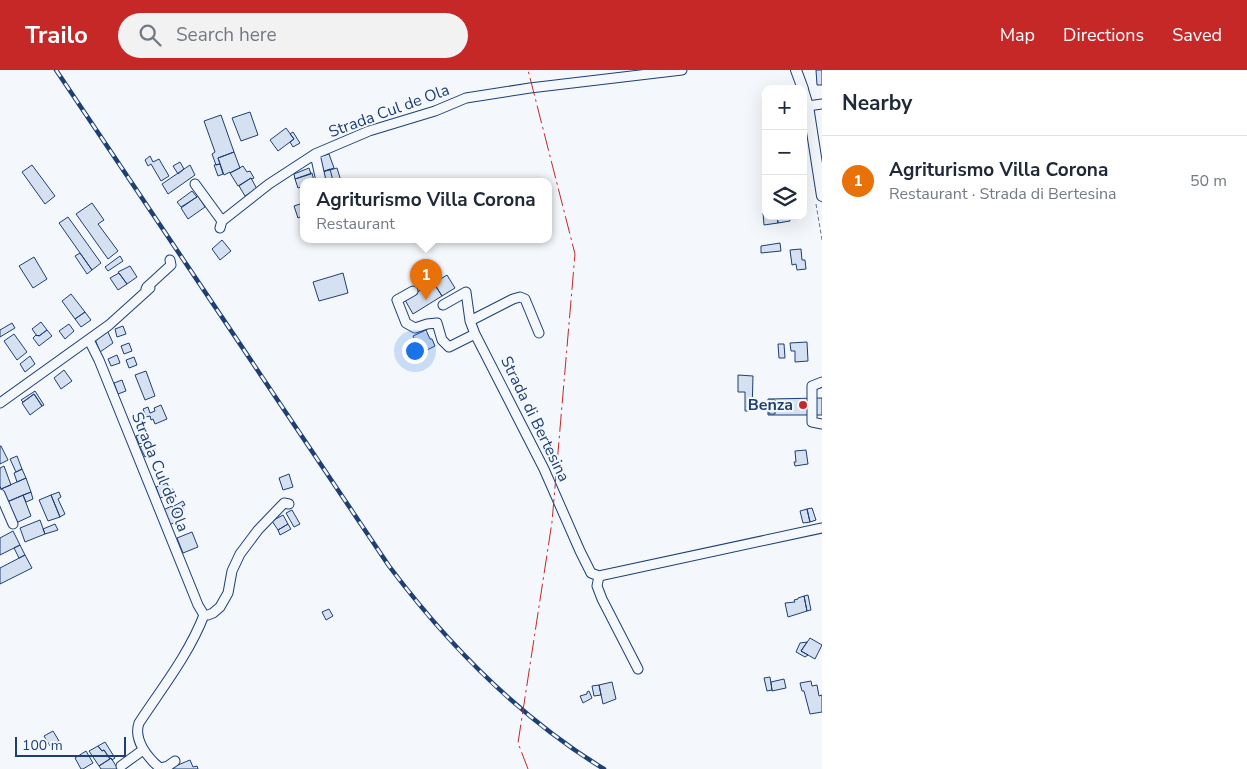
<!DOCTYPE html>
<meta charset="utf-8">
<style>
:root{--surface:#fff;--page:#f2f2f3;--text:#1f2937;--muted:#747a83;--line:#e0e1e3;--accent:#c62828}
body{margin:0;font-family:"Nunito Sans",sans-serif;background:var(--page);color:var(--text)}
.controls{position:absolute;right:15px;top:15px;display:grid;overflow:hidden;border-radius:10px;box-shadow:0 5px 20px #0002}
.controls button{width:45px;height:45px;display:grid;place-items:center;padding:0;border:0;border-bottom:1px solid var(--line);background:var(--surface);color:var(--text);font:25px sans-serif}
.scale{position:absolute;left:15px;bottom:12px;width:111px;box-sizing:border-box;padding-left:5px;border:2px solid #1d3f73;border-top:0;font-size:14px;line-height:18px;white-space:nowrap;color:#1d3f73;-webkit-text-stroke:4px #f4f7fb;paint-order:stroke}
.you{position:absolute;left:414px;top:280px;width:18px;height:18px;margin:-12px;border:4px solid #fff;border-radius:50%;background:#1a73e8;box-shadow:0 0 0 8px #1a73e833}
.badge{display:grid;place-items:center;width:32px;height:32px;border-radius:50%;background:var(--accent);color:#fff;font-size:16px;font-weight:700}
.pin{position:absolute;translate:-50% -41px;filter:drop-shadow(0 1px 2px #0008)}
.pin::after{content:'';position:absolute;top:26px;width:18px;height:15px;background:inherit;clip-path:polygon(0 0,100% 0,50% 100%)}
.popup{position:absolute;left:300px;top:108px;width:252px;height:65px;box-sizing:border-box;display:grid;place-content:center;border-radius:10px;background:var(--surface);filter:drop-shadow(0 1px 4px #0005);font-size:16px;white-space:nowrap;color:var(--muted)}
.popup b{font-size:19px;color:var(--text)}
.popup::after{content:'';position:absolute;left:50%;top:100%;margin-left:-10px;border:10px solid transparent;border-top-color:var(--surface)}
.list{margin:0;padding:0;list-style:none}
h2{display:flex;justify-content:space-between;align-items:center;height:65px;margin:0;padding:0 20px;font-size:21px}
h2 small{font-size:16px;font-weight:400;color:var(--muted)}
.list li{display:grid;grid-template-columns:32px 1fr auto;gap:15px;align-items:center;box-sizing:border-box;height:90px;padding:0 20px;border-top:1px solid var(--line)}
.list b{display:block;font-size:19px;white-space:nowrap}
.list p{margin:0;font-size:16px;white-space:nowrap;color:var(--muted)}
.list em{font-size:16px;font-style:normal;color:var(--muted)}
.icon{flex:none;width:28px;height:28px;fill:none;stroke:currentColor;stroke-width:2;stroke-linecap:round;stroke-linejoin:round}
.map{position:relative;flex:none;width:822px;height:699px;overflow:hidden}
header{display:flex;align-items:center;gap:30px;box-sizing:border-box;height:70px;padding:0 25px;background:var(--accent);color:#fff}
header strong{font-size:24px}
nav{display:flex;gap:28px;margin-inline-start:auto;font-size:18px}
.search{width:350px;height:45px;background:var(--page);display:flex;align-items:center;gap:12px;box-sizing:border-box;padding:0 18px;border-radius:28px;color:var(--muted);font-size:19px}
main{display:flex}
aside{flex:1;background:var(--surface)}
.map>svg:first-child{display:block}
.building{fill:#d5e0f0;stroke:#1d3f73}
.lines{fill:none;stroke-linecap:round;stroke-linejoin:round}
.minor-casing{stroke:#1d3f73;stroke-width:11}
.major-casing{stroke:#1d3f73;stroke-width:12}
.path{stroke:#5e769c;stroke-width:1;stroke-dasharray:4 2.5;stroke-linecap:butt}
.minor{stroke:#f4f7fb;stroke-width:9}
.major{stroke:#f4f7fb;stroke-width:10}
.rail-casing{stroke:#1d3f73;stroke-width:4.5}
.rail{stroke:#f4f7fb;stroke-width:2.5;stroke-dasharray:8;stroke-linecap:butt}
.power{stroke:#c62828;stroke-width:1;stroke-dasharray:18 4 2.5 4;stroke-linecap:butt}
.poi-dot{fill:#c62828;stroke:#f4f7fb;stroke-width:2}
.labels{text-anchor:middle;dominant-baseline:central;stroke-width:4;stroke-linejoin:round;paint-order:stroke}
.street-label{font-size:16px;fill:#1d3f73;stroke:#f4f7fb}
.poi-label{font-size:16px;font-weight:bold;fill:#1d3f73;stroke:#f4f7fb;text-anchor:end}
</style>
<header>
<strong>Trailo</strong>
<div class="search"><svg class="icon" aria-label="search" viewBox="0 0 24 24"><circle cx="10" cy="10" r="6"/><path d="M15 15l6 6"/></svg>Search here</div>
<nav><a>Map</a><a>Directions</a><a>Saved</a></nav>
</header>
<main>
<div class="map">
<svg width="822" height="699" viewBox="0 0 822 699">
<rect width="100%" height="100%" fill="#f4f7fb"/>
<path class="building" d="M816,0H822V15H817Z
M250,42L258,65L241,71L232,48Z
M221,45L234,82L218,88L220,94L216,95L212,84L215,82L204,51Z
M286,58L294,69L278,81L270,70Z
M293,62L300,73L293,77L290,72L294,69L290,64Z
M234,82L240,98L230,103V102L224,105L218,88Z
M329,84L334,98L322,102L318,87Z
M150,86L153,92L159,89L169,106L161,111L151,94L148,96L145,90Z
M180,92L184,99L178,104L173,96Z
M220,94L223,104L218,106L214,95Z
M32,95L55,126L45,134L22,102Z
M190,95L195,105L168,124L162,114Z
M243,96L247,102L250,101L254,108L252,109L251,108L238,116L230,103Z
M309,98L311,104L295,109L294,104Z
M337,98L341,111H325L322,102Z
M330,99L333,111H325L322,102Z
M312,103L314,111H304V116L298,118L295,109Z
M251,108L257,119L245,126L239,116Z
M192,121L197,127L181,137L177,132Z
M198,126L205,137L188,149L181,138Z
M302,129H304V145L298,148L294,136L303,133Z
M92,133L104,150L98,154L118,181L108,189L76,144Z
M766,142V146H777L778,153L764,155L763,143Z
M777,146H789L790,151L778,153Z
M68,147L101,193L92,200L59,153Z
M222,170L231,181L220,190L212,179Z
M780,173L781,181L761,183V176Z
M801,179L802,190H805L806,199L797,200L796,194L792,195L790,180Z
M80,183L92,200L87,204L75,186Z
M120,186L123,191L108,201L105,197Z
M34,187L47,209L33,218L19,196Z
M130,196L137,207L127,214L118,202Z
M119,203L127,214L118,220L110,208Z
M343,203L348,223L319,231L313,212Z
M447,205L455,218L442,226L434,213Z
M433,212L442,226L413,244L405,230Z
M71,224L85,242L75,249L62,231Z
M85,242L91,250L81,257L75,249Z
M41,252L47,260L39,266L38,265L37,266L32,259Z
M12,253L15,258L0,267V260Z
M69,254L74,261L65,269L59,261Z
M123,256L126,264L117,267L115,259Z
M47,260L52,266L39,276L33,268L36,265L39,266Z
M107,260L113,273L100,282L95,269Z
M426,260L430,269H432L435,276L421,283L413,266Z
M14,264L27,282L17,290L4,271Z
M807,272L808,291L795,292V281H791L790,273Z
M129,273L132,281L124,284L121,276Z
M778,274H784L785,288H779Z
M117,285L120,293L111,296L108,289Z
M30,286L35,294L25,302L20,294Z
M134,287L137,295L129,298L126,290Z
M64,300L72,311L61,319L54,308Z
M146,301L155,326L145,330L135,305Z
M738,305L753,306L752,341H745V322H738Z
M122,310L126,321L118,324L114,313Z
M35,321L44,335L42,336L34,324L23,332L21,330Z
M34,324L42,336L30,345L22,333Z
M822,328V345H768V329Z
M769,330H775V344H769Z
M161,335L167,349L155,354L153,349L151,350L150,346L146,347L143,339L148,337L150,343L155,341L154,338Z
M147,362L150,370L139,374L136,366Z
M152,372L156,382L145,387L140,377Z
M0,376H1L8,390L0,394Z
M806,380L808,394L795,396L794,392H796L795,381Z
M17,386L22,399L16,402L10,389Z
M4,396L11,415L1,419L0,416V398Z
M22,399L26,408L17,412L14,403Z
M289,404L293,417L283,420L279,408Z
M26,408L31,422L7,432L1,419Z
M167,413L170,420L173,419L176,427L167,430L166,426L160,428L156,417Z
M31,422L33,429L26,432L23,425Z
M59,422L61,427L58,429L65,444L60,447L51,425Z
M23,425L31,446L16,453L7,432Z
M51,425L60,447L48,451L39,430Z
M183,431L185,435L182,436L184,440L177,443L174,436Z
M172,436L178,451L169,455L163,440Z
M812,438L816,450L810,452L807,439Z
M807,439L810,452L803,453L800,441Z
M292,440L300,454L294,457L286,443Z
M283,445L288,454L278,460L272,451Z
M40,450L45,464L25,472L20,458Z
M55,454L58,460L45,464L43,459Z
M288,454L291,459L280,465L278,460Z
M13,461L20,475L0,485V468Z
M192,462L198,477L183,483L177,468Z
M20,475L25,485L19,488L14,478Z
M25,485L32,498L0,514V498Z
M808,525L811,540L807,541L804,526Z
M804,526L807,541L788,547L785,533L795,532L794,530L798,529V528Z
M329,539L333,546L326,550L322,542Z
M810,568L822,575L815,589L801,581Z
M807,572L801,581L808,585L805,587L796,582L800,573Z
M770,607L772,620L767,621L764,608Z
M784,609L786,618L772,621L771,612Z
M811,611L812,616L817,615L819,626L822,625V642L810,644L804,621H802L800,613Z
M612,612L616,629L603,634L599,615Z
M599,615L601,625L594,626L592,616Z
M589,621L592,628L583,633L580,626L587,624V622Z
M53,661L59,671L50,676L44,666Z
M105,672L115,688L112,690L111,688L110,689L104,680L102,681L98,676Z
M98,676L102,681L104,680L110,689L99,696L89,681Z
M86,681L93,693L83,699H81L75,688Z
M111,688L118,699H101L99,696Z
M190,690L193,697L197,696L198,699H174L173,697Z"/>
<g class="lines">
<g class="minor-casing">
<path id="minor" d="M808,36L822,34
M315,84L321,111
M195,114L222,151
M220,158L222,151L269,114L315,84L369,61L435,41L466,28L530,18L682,0
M146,219L147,217L171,195L170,190
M413,221L397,230L406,253L415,258L427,254L437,253L442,270L449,277L475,264
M443,235L466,222L470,251L475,264L544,399L580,481L591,503L599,506L597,516L602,529L638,599
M470,251L513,229L520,227L525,229L539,263
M89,270L99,290L198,535L204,545C189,584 162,618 139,653C133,670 148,688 160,698L168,696L175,691
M822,312L812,316V352L822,354
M0,333L109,255L150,218
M0,424L13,454
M599,506L822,458
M204,545H208L213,543L220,537L228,523L232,501L240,484L258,460L284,433L289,434
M121,696L143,680"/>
</g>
<g class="major-casing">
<path id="major" d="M796,0L803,19
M803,20L808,36L822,126"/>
</g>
<path class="path" d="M816,134L822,170"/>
<use href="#minor" class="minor"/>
<use href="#major" class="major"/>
<g class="rail-casing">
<path id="rail" d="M56,0L389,496C449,576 519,647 604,699"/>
</g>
<use href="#rail" class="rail"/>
<path class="power" d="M528,699L518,673L552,452L575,184L528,0"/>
</g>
<circle class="poi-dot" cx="803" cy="335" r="5"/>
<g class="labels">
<g class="street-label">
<text transform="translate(389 41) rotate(-20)">Strada Cul de Ola</text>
<text transform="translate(535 349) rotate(64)">Strada di Bertesina</text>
<text transform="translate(160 402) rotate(68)">Strada Cul de Ola</text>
</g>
<g class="poi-label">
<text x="793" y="335">Benza</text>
</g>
</g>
</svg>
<div class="controls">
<button>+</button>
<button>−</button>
<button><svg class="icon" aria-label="layers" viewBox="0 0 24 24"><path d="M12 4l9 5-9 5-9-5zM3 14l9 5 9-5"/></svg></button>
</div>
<div class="scale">100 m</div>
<div class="you"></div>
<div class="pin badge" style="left:426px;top:230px;background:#e8710a">1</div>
<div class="popup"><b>Agriturismo Villa Corona</b>Restaurant</div>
</div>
<aside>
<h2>Nearby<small></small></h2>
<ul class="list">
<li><span class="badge" style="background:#e8710a">1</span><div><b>Agriturismo Villa Corona</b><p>Restaurant · Strada di Bertesina</p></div><em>50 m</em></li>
</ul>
</aside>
</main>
